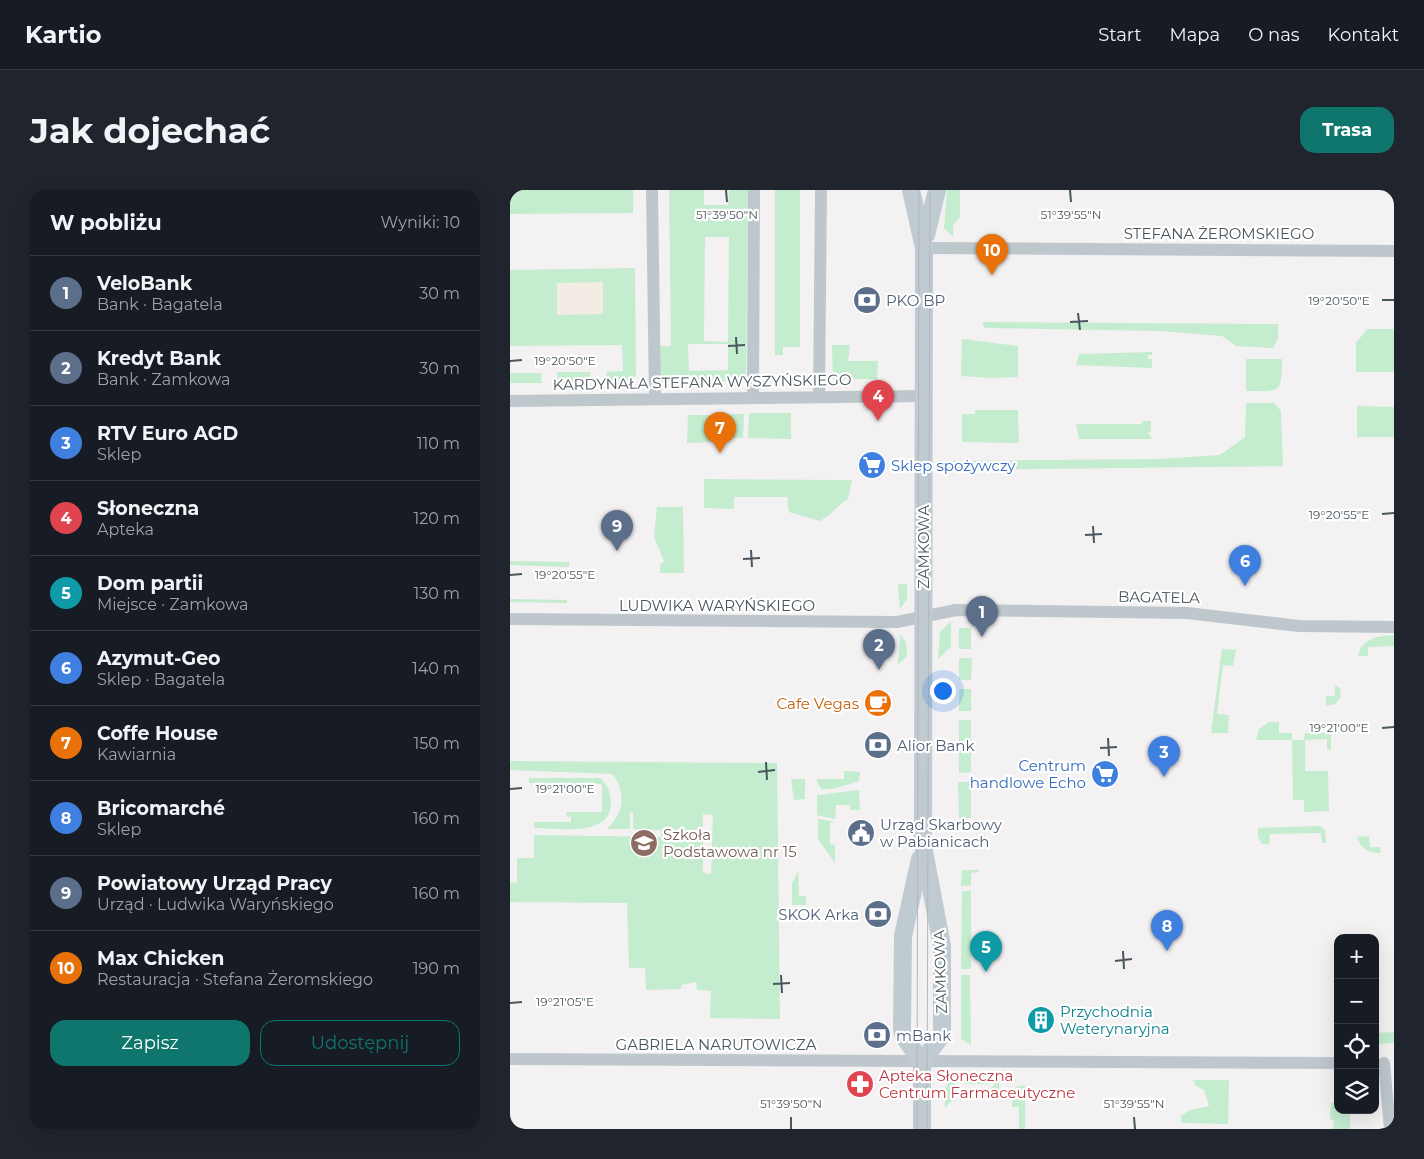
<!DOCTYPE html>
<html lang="pl">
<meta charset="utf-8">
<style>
:root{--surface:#171b24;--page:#20242c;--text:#f1f3f6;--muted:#9ea1a6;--line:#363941;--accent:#0f766e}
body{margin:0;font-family:Montserrat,sans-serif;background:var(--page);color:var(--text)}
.controls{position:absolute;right:15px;bottom:15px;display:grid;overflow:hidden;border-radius:10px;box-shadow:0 5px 20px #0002}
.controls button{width:45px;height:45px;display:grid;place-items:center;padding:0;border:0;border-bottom:1px solid var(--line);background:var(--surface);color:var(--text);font:25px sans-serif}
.you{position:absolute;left:432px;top:500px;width:18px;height:18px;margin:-12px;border:4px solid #fff;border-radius:50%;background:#1a73e8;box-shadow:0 0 0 8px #1a73e833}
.badge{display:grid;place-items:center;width:32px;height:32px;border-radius:50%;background:var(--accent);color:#fff;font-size:16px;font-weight:700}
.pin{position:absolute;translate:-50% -41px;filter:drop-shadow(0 1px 2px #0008)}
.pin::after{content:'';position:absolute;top:26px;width:18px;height:15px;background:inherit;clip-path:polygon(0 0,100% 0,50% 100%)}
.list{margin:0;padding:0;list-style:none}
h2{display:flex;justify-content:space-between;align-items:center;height:65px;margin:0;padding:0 20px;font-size:21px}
h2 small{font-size:16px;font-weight:400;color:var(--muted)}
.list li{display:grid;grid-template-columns:32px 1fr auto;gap:15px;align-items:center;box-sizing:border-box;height:75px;padding:0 20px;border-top:1px solid var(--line)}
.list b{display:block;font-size:19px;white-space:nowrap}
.list p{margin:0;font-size:16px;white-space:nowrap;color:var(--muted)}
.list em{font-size:16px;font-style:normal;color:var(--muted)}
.actions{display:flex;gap:10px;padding:15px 20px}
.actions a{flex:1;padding:11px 0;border:1px solid var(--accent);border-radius:15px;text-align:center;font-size:18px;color:var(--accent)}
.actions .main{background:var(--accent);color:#fff}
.icon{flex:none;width:28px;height:28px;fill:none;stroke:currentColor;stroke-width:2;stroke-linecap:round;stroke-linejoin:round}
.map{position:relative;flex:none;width:884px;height:939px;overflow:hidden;border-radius:15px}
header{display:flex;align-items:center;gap:30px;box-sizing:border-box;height:70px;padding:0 25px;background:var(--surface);border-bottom:1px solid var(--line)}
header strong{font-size:24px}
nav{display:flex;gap:28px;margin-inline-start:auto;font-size:18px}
.intro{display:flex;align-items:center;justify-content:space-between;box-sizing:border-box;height:120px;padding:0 30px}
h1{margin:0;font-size:35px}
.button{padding:12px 22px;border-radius:15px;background:var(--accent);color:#fff;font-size:18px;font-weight:700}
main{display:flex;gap:30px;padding:0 30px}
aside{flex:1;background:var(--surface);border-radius:15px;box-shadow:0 5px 20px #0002}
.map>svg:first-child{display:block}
.green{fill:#c4eccf;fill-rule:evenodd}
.sand{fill:#f3ece4}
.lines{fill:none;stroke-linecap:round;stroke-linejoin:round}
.street{stroke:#bec7cc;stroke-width:12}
.secondary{stroke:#bfcad1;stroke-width:18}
.tram{stroke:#b4b7bb;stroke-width:1}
.ticks{fill:none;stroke:#4a565d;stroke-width:2}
.labels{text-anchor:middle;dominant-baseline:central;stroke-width:4.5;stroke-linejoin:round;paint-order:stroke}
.street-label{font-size:15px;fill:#4a565d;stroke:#fff}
.service-label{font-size:15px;fill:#4e5e75;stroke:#fff;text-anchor:start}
.shop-label{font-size:15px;fill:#366cbe;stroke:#fff;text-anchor:start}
.food-label{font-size:15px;fill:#c56008;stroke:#fff;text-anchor:end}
.education-label{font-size:15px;fill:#785e54;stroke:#fff;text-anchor:start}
.culture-label{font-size:15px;fill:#0d838f;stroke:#fff;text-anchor:start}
.health-label{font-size:15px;fill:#be3a42;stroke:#fff;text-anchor:start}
.ticks-label{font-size:12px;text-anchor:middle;fill:#4a565d;stroke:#fff;stroke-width:4.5;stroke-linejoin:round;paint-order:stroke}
</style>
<header>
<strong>Kartio</strong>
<nav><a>Start</a><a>Mapa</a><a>O nas</a><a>Kontakt</a></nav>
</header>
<div class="intro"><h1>Jak dojechać</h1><a class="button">Trasa</a></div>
<main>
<aside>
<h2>W pobliżu<small>Wyniki: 10</small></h2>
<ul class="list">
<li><span class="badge" style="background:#5c6f8a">1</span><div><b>VeloBank</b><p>Bank · Bagatela</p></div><em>30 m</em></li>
<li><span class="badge" style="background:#5c6f8a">2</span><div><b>Kredyt Bank</b><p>Bank · Zamkowa</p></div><em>30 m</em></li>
<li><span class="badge" style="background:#3f7fe0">3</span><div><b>RTV Euro AGD</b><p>Sklep</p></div><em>110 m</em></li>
<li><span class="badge" style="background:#e0444e">4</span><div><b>Słoneczna</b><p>Apteka</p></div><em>120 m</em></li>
<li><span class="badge" style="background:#0f9aa8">5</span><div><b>Dom partii</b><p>Miejsce · Zamkowa</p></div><em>130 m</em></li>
<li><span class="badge" style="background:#3f7fe0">6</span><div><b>Azymut-Geo</b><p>Sklep · Bagatela</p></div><em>140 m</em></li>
<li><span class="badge" style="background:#e8710a">7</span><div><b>Coffe House</b><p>Kawiarnia</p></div><em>150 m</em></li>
<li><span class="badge" style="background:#3f7fe0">8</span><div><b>Bricomarché</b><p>Sklep</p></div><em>160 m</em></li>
<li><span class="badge" style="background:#5c6f8a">9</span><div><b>Powiatowy Urząd Pracy</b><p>Urząd · Ludwika Waryńskiego</p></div><em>160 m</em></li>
<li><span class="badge" style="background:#e8710a">10</span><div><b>Max Chicken</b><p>Restauracja · Stefana Żeromskiego</p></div><em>190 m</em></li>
</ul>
<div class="actions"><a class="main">Zapisz</a><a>Udostępnij</a></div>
</aside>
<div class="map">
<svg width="884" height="939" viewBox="0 0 884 939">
<rect width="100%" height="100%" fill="#f3f1f2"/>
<path class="green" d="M0,0H123V23L0,24Z
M159,0H194V15H218L219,0H238L236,191L150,192V156H161ZM195,47H219L218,152L194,151ZM178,154H218V180L179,181Z
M265,0H290V157H273V165H265Z
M437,0H450V27L443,35V47L434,38Z
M125,78L126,186L117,191L97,192L96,182L113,181L112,155L0,156V80Z
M472,132L768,134V149L763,158L726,156L712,146L650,141L475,138Z
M857,139H884V182H846V153Z
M452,149L508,156V187L481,188L451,186Z
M322,155H340L338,171H368L367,189H323Z
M642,162V165H638V169H642V178L566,175L569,164Z
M736,169H772C772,205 770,201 736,201Z
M47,182H80V192H47Z
M0,183H31L32,193H0Z
M736,213H764L771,221L773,276L434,280L439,271L648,269L710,265L735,247Z
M847,216L884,217V247H847Z
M465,220H508L509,253L452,252V224H465Z
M239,223H281V249L238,248Z
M213,224H234L233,248H213Z
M178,225H207V240L203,241V252L177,253Z
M632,231H641V241L638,242L642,249H569L566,234H632Z
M194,289L342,290L338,309C327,316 321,325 310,331L279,322L277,307H224V319L194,318Z
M147,317H173L174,383H150V375L154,371L144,347Z
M0,371L59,372V377L0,375Z
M388,394H397V409L390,419Z
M0,409L57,410V413L0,412Z
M441,431V457L428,469L430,442Z
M449,438H461V459H449Z
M390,444L396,452L397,466L388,475Z
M884,445V456L858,457V466H848C852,448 868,446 884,445Z
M712,459L726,460L723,476L713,475L707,524L719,525L718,543H701Z
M449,468H462L461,490H449Z
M825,495L830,498L831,507L825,514L816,516V506H825Z
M449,499H461V521H449Z
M449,530H461V551H449Z
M759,532H769V543H782V550H794L795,543H821V560H817V549L795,550V581H818L819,621L794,622V610H783L782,550H746L749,539Z
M449,560H461V582L449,583Z
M0,571L267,573L270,829L200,828L201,801L187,800L186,792L171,795V799L136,800L135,778H119L117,713L0,712V693L7,692V668H24V645L151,647V640L123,639V623L120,622V639H97C114,622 117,603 102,584L0,580ZM193,624L203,625L201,684L193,683Z
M334,581L350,582L349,591L323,599H311L306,589H334Z
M19,588H90C97,593 101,604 101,612C102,648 46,638 24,638V632H61V626L57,627L56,622H92V594L19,593Z
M281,589H295V609L284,610Z
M448,592H461V628H449Z
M349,600L350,620H340V615H326L325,629L307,625V605Z
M308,629L325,632L320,633V654L325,655V673L308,649Z
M810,636L815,640L816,653H812L811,643L760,644L759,654H752L748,647V638Z
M859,646L860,657H870L871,663C858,663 851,659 847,647Z
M452,680H469V682L461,683V696H451Z
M288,681L289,706H296V715H282V693Z
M452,701H461V779H451Z
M451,785H460L461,855L451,849Z
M884,842V853L866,854V843Z
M456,883H486L479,894H456Z
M447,886V892L443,896V909L435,918C435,905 433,892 447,886Z
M489,889V909H476V904Z
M683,890H719L718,934L671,933V926L680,920L699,916L694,900L686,896Z
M515,895V939H509V917H502V903L506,897Z
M821,913H828V920H831V923H840V939H823L824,930L820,929Z"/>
<path class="sand" d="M93,92V124L47,125V93Z"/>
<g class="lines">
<path class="street" d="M142,0L145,209
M414,58L884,61
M243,207L244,0
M309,207L311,0
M0,211L414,206
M0,429L387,432L446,420L677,423L789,436L884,437
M0,869L828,873
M874,873L880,939"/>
<path class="secondary" d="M401,0L414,58L413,656L432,756V845L412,872
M416,45L427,0
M410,669L393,746L392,840L394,847L412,872V939"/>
<path class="tram" d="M407,939L409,0
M417,939L420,0"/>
</g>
<path class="ticks" d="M216,0L217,12M560,0L561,12M872,110H884M568,123L570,140M560,132L578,131M226,147L227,164M218,156L235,155M0,171L12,170M872,324L884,323M583,336L584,353M575,345L592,344M241,360L242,377M233,369L250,368M0,385L12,384M872,538L884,537M598,548L599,566M590,558L607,557M256,572L257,590M248,582L265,580M0,599L12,598M613,761L614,779M605,771L622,769M271,785L272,803M263,794L280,793M0,813L12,812M281,927V939M624,927L625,939"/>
<defs>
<g id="bank-disc" transform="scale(1.4375)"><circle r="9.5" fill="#5c6f8a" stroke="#fff"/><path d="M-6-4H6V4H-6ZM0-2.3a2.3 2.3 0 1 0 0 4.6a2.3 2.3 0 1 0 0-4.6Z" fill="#fff"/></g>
<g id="supermarket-disc" transform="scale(1.4375)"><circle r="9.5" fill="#3f7fe0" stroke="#fff"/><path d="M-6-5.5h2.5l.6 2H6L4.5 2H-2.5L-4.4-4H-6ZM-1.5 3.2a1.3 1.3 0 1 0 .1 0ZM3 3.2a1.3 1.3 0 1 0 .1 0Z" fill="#fff"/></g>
<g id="cafe-disc" transform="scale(1.4375)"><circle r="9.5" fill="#e8710a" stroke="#fff"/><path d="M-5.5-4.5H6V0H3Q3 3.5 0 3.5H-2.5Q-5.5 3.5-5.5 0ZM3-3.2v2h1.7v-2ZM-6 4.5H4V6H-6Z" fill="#fff"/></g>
<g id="civic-disc" transform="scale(1.4375)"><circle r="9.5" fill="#5c6f8a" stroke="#fff"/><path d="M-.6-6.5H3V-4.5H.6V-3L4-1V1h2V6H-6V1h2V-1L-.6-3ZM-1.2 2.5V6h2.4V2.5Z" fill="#fff"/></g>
<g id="school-disc" transform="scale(1.4375)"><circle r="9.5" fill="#8d6e63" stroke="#fff"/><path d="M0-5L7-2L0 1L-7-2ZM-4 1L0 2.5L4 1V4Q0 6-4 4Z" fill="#fff"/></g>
<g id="building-disc" transform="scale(1.4375)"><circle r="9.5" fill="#0f9aa8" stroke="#fff"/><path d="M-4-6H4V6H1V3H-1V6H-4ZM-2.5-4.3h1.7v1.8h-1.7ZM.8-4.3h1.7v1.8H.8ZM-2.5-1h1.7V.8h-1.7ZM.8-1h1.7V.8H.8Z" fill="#fff"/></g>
<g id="pharmacy-disc" transform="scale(1.4375)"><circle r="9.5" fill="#e0444e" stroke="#fff"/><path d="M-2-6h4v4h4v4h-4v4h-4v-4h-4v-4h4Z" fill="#fff"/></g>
</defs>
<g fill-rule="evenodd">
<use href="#bank-disc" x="357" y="110"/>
<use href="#supermarket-disc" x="362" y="275"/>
<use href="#cafe-disc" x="368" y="513"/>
<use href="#bank-disc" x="368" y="555"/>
<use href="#supermarket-disc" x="595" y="584"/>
<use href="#civic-disc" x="351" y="643"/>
<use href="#school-disc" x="134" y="653"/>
<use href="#bank-disc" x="368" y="724"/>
<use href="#building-disc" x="531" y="830"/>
<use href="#bank-disc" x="367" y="845"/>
<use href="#pharmacy-disc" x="350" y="894"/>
</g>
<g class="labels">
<g class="street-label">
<text x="709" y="43">STEFANA ŻEROMSKIEGO</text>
<text transform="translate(192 192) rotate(-1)">KARDYNAŁA STEFANA WYSZYŃSKIEGO</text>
<text transform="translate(413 357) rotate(-90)">ZAMKOWA</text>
<text transform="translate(649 407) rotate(1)">BAGATELA</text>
<text x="207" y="415">LUDWIKA WARYŃSKIEGO</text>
<text transform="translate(430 782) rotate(-92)">ZAMKOWA</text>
<text x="206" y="854">GABRIELA NARUTOWICZA</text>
</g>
<g class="service-label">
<text x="376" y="110">PKO BP</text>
<text x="387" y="555">Alior Bank</text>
<text x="370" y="634">Urząd Skarbowy<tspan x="370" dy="17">w Pabianicach</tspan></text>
<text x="349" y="724" text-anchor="end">SKOK Arka</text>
<text x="386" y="845">mBank</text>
</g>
<g class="shop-label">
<text x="381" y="275">Sklep spożywczy</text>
<text x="576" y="575" text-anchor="end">Centrum<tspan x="576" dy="17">handlowe Echo</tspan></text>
</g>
<g class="food-label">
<text x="349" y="513">Cafe Vegas</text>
</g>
<g class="education-label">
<text x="153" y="644">Szkoła<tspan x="153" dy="17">Podstawowa nr 15</tspan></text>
</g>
<g class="culture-label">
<text x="550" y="821">Przychodnia<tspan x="550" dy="17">Weterynaryjna</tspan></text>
</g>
<g class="health-label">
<text x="369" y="885">Apteka Słoneczna<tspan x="369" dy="17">Centrum Farmaceutyczne</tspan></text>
</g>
</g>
<g class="ticks-label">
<text x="217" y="29">51°39'50"N</text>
<text x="561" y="29">51°39'55"N</text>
<text x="829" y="115">19°20'50"E</text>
<text x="55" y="175">19°20'50"E</text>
<text x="829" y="329">19°20'55"E</text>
<text x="55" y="389">19°20'55"E</text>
<text x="829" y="542">19°21'00"E</text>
<text x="55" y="603">19°21'00"E</text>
<text x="55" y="816">19°21'05"E</text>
<text x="281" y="918">51°39'50"N</text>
<text x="624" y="918">51°39'55"N</text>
</g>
</svg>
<div class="controls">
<button>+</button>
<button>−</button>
<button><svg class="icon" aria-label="locate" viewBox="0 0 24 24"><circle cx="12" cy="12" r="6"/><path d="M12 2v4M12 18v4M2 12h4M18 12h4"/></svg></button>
<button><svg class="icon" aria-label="layers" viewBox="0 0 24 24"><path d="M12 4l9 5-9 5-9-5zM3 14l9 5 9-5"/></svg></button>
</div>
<div class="you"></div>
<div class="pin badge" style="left:472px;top:447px;background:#5c6f8a">1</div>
<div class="pin badge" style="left:369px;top:480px;background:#5c6f8a">2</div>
<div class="pin badge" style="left:654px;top:587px;background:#3f7fe0">3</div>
<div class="pin badge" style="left:368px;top:231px;background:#e0444e">4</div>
<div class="pin badge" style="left:476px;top:782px;background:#0f9aa8">5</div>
<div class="pin badge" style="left:735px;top:396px;background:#3f7fe0">6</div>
<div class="pin badge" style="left:210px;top:263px;background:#e8710a">7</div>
<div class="pin badge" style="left:657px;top:761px;background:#3f7fe0">8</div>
<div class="pin badge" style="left:107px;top:361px;background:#5c6f8a">9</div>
<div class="pin badge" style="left:482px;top:85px;background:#e8710a">10</div>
</div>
</main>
